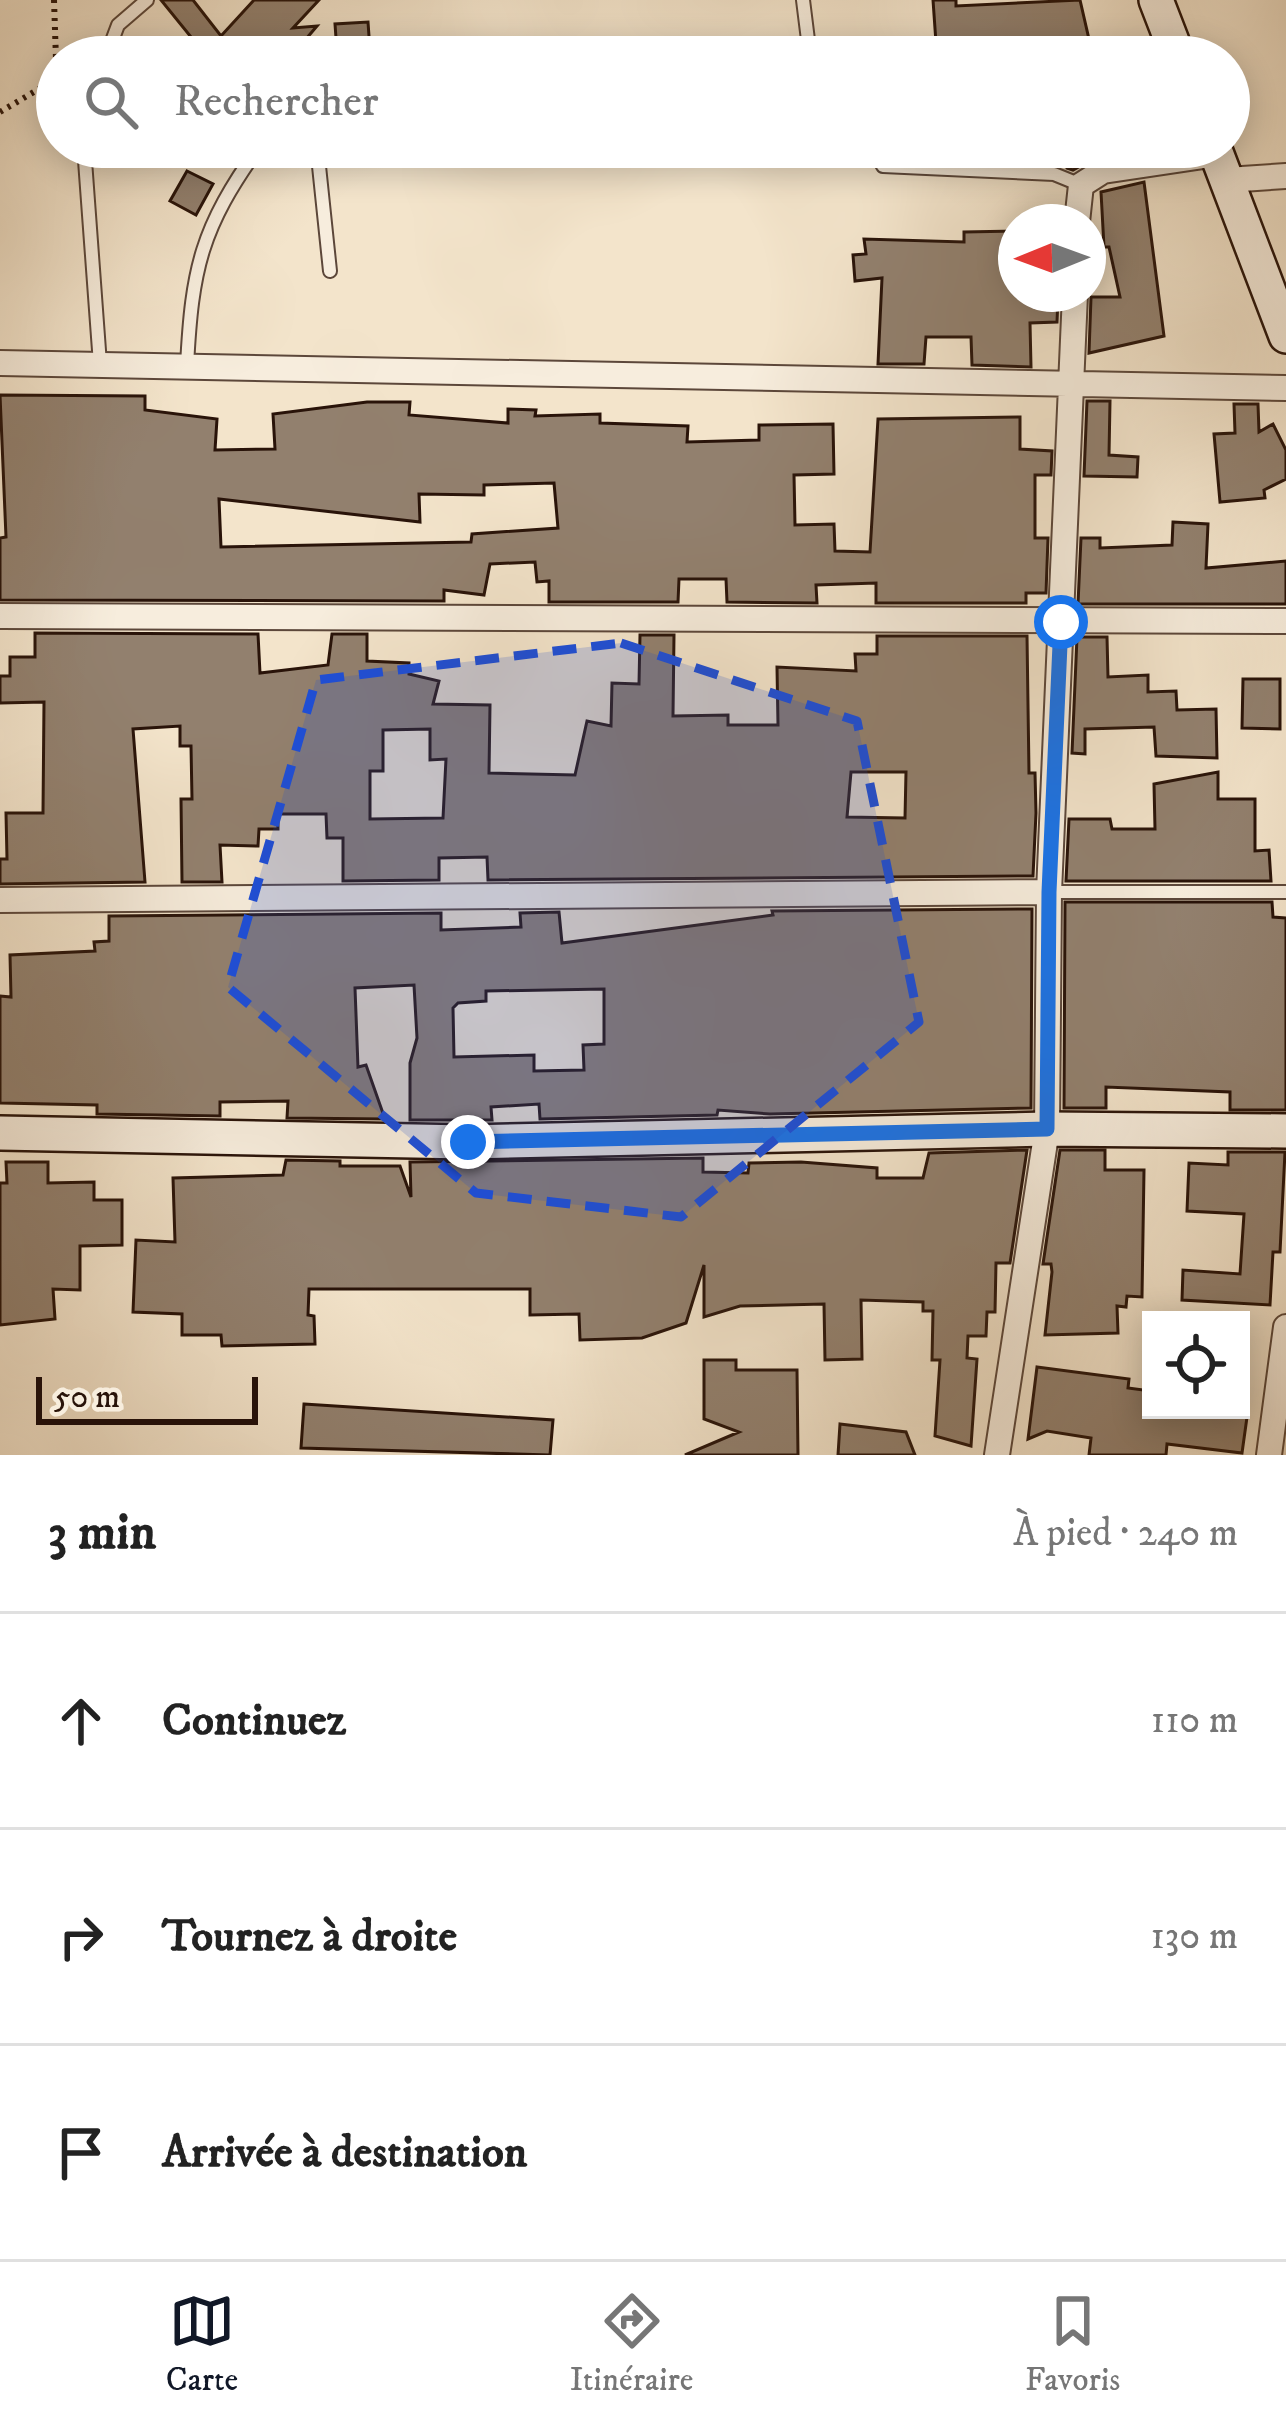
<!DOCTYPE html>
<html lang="fr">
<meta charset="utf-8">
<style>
:root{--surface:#fff;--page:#f6f6f6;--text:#222;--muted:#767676;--line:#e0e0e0;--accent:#111827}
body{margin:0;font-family:"IM FELL DW Pica",serif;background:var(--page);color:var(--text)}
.controls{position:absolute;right:36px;bottom:36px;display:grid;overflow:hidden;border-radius:0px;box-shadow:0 6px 30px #0003}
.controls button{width:108px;height:108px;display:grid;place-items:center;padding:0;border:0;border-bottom:3px solid var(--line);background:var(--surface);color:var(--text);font:60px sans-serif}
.compass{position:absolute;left:998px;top:204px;width:108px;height:108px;border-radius:50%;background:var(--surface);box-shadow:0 6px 30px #0003;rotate:269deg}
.scale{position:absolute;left:36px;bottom:30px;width:222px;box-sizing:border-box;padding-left:12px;border:6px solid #291309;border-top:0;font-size:33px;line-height:42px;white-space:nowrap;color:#291309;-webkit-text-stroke:9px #f7eddd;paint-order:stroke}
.stop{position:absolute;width:36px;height:36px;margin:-27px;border:9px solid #1a73e8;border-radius:50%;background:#fff}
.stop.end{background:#1a73e8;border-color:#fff;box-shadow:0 3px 12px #0008}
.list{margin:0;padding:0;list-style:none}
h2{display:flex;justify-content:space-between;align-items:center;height:156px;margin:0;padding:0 48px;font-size:51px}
h2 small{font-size:39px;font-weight:400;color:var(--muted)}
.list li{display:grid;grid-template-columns:78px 1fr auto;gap:36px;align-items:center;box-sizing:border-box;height:216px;padding:0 48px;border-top:3px solid var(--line)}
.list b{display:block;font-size:45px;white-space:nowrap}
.list em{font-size:39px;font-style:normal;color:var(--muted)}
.icon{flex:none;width:66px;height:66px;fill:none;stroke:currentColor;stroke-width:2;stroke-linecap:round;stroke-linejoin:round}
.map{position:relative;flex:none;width:1286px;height:1455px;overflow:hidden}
.search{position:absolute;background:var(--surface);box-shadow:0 6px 30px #0003;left:36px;right:36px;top:36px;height:132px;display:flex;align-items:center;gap:30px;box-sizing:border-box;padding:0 42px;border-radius:66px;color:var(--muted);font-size:45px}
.sheet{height:804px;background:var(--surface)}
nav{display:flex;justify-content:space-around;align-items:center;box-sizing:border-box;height:168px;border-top:3px solid var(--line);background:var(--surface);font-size:33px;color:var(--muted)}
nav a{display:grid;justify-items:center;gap:6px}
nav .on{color:var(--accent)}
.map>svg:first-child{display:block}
.building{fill:#92806e;stroke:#291309;stroke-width:3;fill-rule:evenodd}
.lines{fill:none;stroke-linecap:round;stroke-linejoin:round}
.lane-casing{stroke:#5c473a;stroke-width:16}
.street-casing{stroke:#5c473a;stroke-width:28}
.secondary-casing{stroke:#291309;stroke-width:38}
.path{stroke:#291309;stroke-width:6;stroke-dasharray:3 6;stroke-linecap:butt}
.lane{stroke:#f7eddd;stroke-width:12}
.street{stroke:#f7eddd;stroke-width:24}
.secondary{stroke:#f7eddd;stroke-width:33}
.route{stroke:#1a73e8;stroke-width:15}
.marked{fill:#1d4ed8;fill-opacity:0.2;stroke:#1d4ed8;stroke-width:9;stroke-dasharray:24 15;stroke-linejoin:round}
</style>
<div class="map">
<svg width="1286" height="1455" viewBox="0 0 1286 1455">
<rect width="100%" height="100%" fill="#f3e4cb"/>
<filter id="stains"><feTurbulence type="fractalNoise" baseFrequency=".00167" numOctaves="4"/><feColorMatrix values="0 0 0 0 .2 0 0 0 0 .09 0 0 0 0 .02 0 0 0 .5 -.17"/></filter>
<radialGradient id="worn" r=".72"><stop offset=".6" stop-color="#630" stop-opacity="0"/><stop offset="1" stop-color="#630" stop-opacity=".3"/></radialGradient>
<path class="building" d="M161,0H193L221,36L254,0H319L293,28L317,26L300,46L292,38L282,41L283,57H201L204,53Z
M933,0H956V6L1080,0L1091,48L1052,57H937Z
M368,22L370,50L337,52L335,24Z
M1064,147H1141V149L1100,155L1073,170L1067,168Z
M187,171L213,184L196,215L170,201Z
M1144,182L1164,336L1089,353L1091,297H1120L1109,247H1104L1101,192Z
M1016,231V294L1058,298L1057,322L1030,323L1031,367L972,365L971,337H926L924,364H878L882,278L855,281L853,255L866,254L864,239L964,242V232Z
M0,395L145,396V410L217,419L215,450L275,449L273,414L367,402H410L409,415L508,423V409L536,410L535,416L600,414V423L688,426L687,442L759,440V425L833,424L834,474L794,475L795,525L834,524L835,551L870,552L878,419L1020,417V449L1052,451L1051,475H1035V538H1048L1046,593H1026V603H876V583L816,585L817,603L727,602L726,579H679L678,602H549V581L537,582L535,562L490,564L484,595L444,590V601L0,600V538L6,537ZM554,483L558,528L472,534L471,542L221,547L219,499L420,522L419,494L484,495V485Z
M1087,401H1110L1109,455L1138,457L1137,477L1084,476Z
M1234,404H1258L1259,432L1273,424L1286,450V479L1264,490L1265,498L1220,502L1214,434L1235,433Z
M1173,522L1208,524L1206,568L1286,561V604H1078L1081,538H1100V548L1172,545Z
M35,633L258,634L260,673L328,665L332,634H367V661L409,663V674L439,681L433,704L490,705L489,773L575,775L587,721L611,726L612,683L639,684L640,635H674L673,716L728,715V725H778L777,667L856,671L855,654H877V636H1027L1029,773H1035L1036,813L1033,876L488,880L487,857L439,858V880L343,881V838H327L326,814H278V829H259L258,846L220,845L222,882H182L181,799H192L191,746H180V726L133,729L145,882L0,884V859H7L6,813H43L44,702L0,703V676H10V657H35ZM430,729V760L446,759L443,818L370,819V771H383V730ZM851,772H906L905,818L847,817Z
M1077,637H1107L1108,677L1148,675V692L1176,691L1177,710L1216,709L1217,758L1156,756L1154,727L1085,729V754L1072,753Z
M1243,679H1280V729L1242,728Z
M1218,772V799H1255V851L1269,850L1271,881H1066L1069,819H1110L1112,829H1155L1154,784Z
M1065,902H1272L1273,917L1286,918V1110H1230V1092L1106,1087V1108H1064Z
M1032,909L1031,1108L770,1114L718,1110L717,1115L540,1119L539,1104L491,1107L492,1120H410V1063L417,1038L414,985L355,988L358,1067L366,1065L385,1119L287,1118L288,1101L220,1102V1116L97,1114V1105L0,1103V996L11,997L10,955L95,951L94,942L109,941V916L441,913V930L521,927L520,913L559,912L562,943L773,915L772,911ZM604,989V1044L583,1045L584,1070L534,1071V1055L454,1057L453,1008L458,1003L486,1001V991Z
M1027,1150L1010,1263H996L995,1312H987L986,1336H968L967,1358L977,1359L971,1446L935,1436L940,1360H932L933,1311H923V1302L861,1300L862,1359L825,1360L824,1304L740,1306L704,1317V1265L686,1323L642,1338L580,1340L579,1314L530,1315V1289H309L308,1315L314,1316L315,1344L222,1346L221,1335H182V1314L133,1312L136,1240L175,1242L173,1178L283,1175L286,1160L340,1161V1166H400L411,1197L410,1162L703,1158V1172L748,1173L749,1163L801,1162L877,1168V1178H923L929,1153Z
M1060,1150H1105V1170H1144L1142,1297L1127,1296L1126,1307L1117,1306L1118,1333L1045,1335L1052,1272L1051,1264H1043Z
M1228,1152H1285L1280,1252H1273L1270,1305L1182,1300L1183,1270L1240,1274L1244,1214L1187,1211L1189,1163L1228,1165Z
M6,1162H48V1183L94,1182V1200H122V1245L80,1246V1290L53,1289L55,1319L0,1325V1183H7Z
M704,1360H736V1370H797L798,1455H685L739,1432L704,1419Z
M1037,1367L1129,1379L1128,1388L1151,1391V1410H1248L1242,1453L1167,1444L1166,1455H1089L1091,1438L1047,1431L1028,1439Z
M304,1404L553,1420L550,1455L301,1448Z
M840,1424L906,1432L915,1455H838Z"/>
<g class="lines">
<g class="lane-casing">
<path id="lane" d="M803,0L808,40L818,57
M289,48L296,57
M106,57L118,25L147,0
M84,147L100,364
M317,147L330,271
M872,147L883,166L1054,174L1081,185
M187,366C192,268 201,228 259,147
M1049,892H1286"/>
</g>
<g class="street-casing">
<path id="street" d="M1227,180L1286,176
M1077,222L1081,185L1103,171L1217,154
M0,363L1286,388
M0,616L1286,621
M0,900L1049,892
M997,1455L1047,1129L1049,892L1075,294
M1269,1455L1286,1327"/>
</g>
<g class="secondary-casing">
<path id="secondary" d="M1156,0L1178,57
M1214,147L1286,336
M0,1133L468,1142L1047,1129L1286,1131"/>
</g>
<path class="path" d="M54,0L57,89
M0,112L54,80"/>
<use href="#lane" class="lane"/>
<use href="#street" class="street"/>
<use href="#secondary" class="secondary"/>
</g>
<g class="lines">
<path class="route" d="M468,1142L1047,1129L1049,892L1061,622"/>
</g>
<path class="marked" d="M621,643L857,721L919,1022L681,1217L476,1193L228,987L316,680Z"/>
<rect width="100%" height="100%" filter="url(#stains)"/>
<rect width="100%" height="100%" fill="url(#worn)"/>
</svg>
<div class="controls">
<button><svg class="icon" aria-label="locate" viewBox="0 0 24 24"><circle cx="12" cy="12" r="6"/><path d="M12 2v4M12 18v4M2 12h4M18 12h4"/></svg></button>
</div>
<svg class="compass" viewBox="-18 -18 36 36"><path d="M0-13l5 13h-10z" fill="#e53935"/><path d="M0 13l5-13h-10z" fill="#767676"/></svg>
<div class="scale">50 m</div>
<div class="stop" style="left:1061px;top:622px"></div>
<div class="stop end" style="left:468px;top:1142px"></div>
<div class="search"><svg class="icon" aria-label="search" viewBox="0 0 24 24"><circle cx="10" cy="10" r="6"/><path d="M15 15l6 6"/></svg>Rechercher</div>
</div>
<section class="sheet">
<h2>3 min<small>À pied · 240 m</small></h2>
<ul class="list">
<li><svg class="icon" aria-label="ahead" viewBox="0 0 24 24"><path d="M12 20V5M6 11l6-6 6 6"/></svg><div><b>Continuez</b></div><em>110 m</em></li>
<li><svg class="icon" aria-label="right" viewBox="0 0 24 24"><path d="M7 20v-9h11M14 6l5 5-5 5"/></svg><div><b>Tournez à droite</b></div><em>130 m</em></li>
<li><svg class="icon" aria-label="arrive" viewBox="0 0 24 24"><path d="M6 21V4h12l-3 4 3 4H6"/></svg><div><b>Arrivée à destination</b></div></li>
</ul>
</section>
<nav>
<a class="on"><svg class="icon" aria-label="map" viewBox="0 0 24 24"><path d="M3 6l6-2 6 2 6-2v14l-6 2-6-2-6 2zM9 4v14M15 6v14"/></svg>Carte</a>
<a><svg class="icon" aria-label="directions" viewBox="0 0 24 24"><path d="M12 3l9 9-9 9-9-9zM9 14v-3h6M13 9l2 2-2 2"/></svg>Itinéraire</a>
<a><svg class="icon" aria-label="saved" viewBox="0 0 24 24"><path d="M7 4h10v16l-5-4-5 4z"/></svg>Favoris</a>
</nav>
